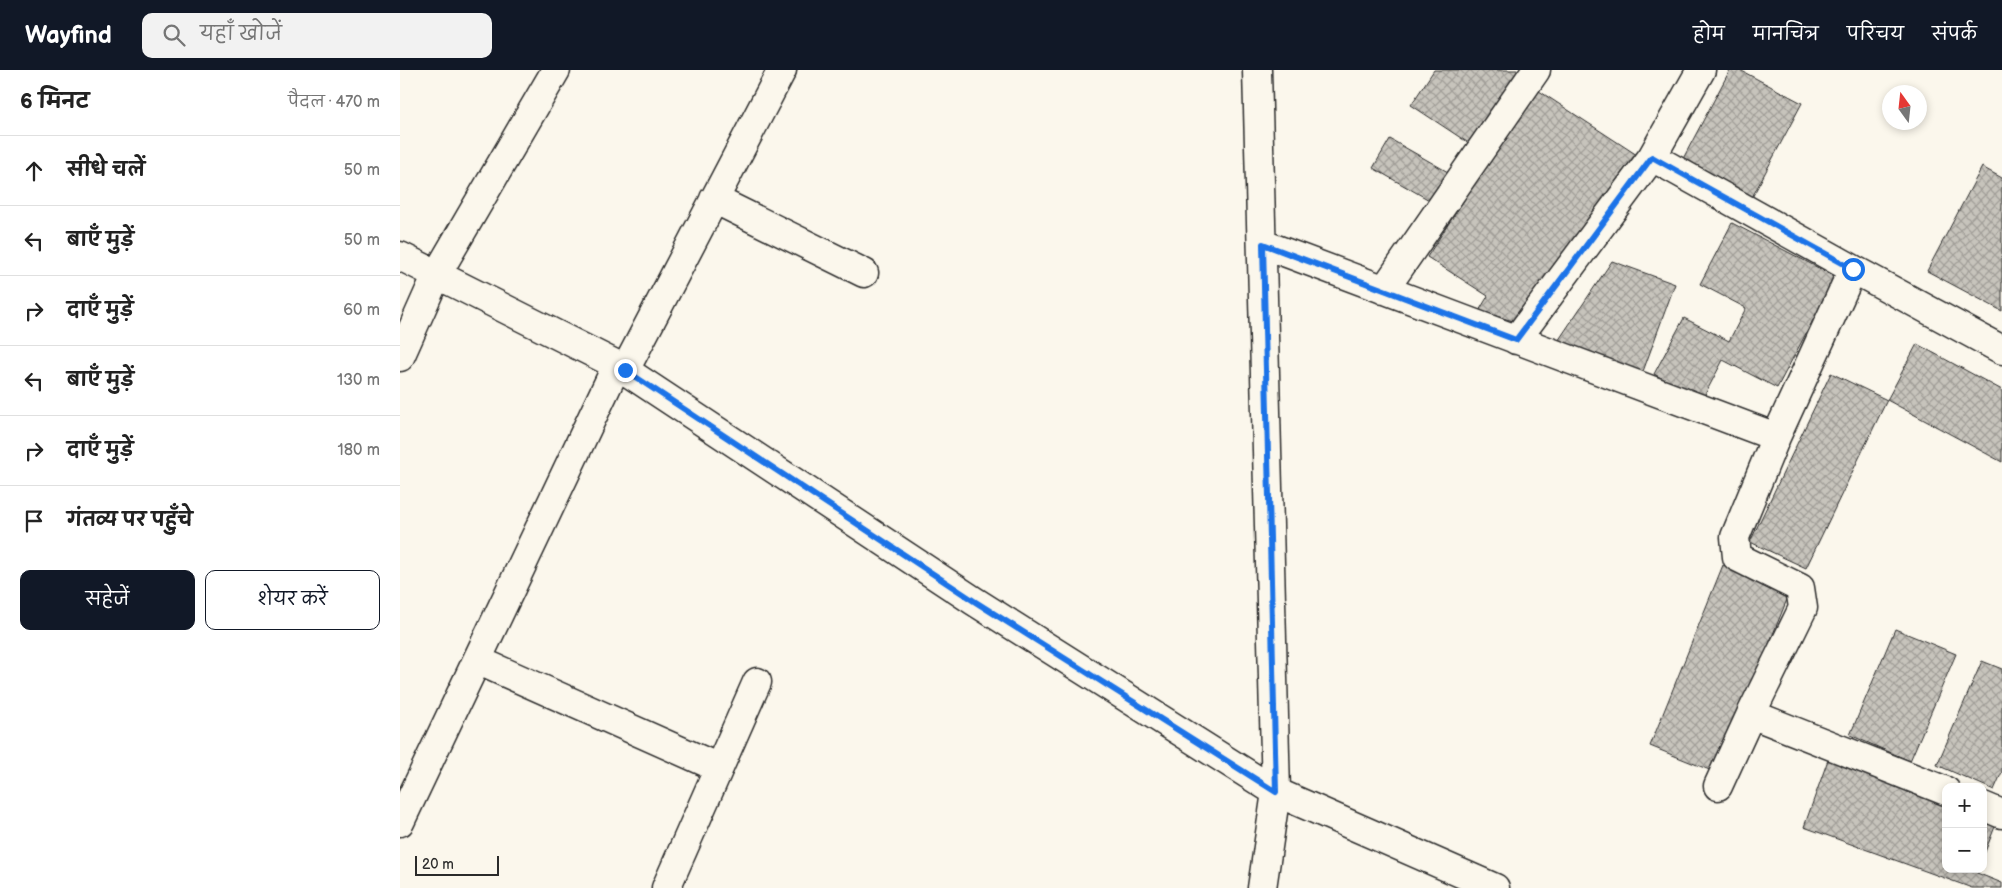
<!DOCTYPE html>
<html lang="hi">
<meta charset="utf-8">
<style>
:root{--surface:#fff;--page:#f2f2f2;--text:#222;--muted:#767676;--line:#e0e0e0;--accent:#111827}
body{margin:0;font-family:"Balsamiq Sans","Playpen Sans Deva",sans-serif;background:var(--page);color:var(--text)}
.controls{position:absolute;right:15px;bottom:15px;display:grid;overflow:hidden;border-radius:10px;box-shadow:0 2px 8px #0003}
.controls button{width:45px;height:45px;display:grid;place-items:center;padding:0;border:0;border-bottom:1px solid var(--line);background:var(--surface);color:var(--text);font:25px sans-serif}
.compass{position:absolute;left:1482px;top:15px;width:45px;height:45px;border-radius:50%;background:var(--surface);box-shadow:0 2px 8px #0003;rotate:345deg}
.scale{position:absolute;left:15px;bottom:12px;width:84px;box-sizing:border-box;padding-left:5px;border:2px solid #2b2b2b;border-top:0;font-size:14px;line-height:18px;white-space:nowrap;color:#2b2b2b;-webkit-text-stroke:4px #fbf7ec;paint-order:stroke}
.stop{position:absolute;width:15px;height:15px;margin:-11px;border:4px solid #1a73e8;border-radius:50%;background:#fff}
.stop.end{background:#1a73e8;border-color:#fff;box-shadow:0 1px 5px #0008}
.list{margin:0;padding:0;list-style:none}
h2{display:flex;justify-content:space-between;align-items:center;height:65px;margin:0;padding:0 20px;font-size:21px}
h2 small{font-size:16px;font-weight:400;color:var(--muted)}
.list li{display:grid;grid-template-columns:32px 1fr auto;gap:15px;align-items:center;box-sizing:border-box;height:70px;padding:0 20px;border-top:1px solid var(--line)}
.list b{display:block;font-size:19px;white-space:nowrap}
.list em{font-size:16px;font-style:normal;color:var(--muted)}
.actions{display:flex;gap:10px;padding:15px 20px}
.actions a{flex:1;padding:11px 0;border:1px solid var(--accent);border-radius:10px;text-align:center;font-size:18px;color:var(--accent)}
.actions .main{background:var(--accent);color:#fff}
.icon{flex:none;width:28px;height:28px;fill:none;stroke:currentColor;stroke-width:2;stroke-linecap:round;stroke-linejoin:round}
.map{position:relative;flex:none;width:1602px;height:818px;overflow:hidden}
header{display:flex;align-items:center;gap:30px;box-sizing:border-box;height:70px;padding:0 25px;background:var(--accent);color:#fff}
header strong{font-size:24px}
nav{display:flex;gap:28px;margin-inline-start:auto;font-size:18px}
.search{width:350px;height:45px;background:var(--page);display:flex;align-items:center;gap:12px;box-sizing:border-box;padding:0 18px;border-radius:10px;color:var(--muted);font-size:19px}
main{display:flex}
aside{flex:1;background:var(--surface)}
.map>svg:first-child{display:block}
.building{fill:url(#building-cross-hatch);stroke:#2b2b2b}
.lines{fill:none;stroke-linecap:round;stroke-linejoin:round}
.minor-casing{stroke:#2b2b2b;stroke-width:31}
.minor{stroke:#fbf7ec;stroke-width:28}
.route{stroke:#1a73e8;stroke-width:6}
</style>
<header>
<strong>Wayfind</strong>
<div class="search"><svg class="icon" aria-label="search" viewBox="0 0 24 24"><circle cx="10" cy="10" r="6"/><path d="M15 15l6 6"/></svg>यहाँ खोजें</div>
<nav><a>होम</a><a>मानचित्र</a><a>परिचय</a><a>संपर्क</a></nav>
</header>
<main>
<aside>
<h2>6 मिनट<small>पैदल · 470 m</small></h2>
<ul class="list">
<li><svg class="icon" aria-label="ahead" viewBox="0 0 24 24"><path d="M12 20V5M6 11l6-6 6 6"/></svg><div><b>सीधे चलें</b></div><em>50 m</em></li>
<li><svg class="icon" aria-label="left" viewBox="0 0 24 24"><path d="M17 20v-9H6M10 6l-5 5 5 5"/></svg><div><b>बाएँ मुड़ें</b></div><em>50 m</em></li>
<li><svg class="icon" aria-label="right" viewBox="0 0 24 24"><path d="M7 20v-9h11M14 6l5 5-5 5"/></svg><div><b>दाएँ मुड़ें</b></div><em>60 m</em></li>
<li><svg class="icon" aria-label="left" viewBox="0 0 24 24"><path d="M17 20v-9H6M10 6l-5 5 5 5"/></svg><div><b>बाएँ मुड़ें</b></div><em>130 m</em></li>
<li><svg class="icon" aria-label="right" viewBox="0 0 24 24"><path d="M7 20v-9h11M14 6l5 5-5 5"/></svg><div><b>दाएँ मुड़ें</b></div><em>180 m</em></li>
<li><svg class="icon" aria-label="arrive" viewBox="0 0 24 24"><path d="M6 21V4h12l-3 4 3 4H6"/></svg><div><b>गंतव्य पर पहुँचे</b></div></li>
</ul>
<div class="actions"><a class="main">सहेजें</a><a>शेयर करें</a></div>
</aside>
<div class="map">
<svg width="1602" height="818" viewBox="0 0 1602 818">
<defs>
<pattern id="building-cross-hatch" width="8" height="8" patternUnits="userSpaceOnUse" patternTransform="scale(1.25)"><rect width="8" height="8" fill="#c7c4bc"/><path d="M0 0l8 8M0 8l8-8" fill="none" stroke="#a29f99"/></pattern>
</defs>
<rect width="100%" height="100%" fill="#fbf7ec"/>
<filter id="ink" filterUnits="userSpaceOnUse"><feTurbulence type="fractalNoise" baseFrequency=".02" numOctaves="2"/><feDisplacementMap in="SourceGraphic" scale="10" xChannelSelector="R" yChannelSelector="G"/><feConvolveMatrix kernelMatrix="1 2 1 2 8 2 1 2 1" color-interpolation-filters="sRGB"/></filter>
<g filter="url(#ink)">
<path class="building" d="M1034,0H1120L1070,74L1011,35Z
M1330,0H1340L1402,33L1347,137L1277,100Z
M1136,19L1237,85L1113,251L1079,241L1088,226L1027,187Z
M990,69L1048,102L1031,131L973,98Z
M1582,97L1602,108V241L1527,201Z
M1332,153L1436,207L1377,318L1323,290L1302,330L1254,304L1284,248L1329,271L1346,238L1300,214Z
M1212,191L1275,214L1238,315L1152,280Z
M1517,274L1602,320V392L1487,330Z
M1431,303L1487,330L1406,498L1350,472Z
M1323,495L1390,522L1317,703L1250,676Z
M1495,559L1556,584L1510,691L1450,665Z
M1582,591L1602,599V702L1594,720L1537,695Z
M1429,687L1546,730V799H1579L1577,803L1602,813V818H1572L1404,757Z
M1583,744L1598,749L1583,787Z"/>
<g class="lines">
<g class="minor-casing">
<path id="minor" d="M857,0L876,722L862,818
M1252,87L1301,0
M314,129L464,203
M863,174L1376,367L1453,199L1602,280
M0,186L217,295L77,590L319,698L266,818
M984,220L1136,0
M1116,270L1252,87L1453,199
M0,287L37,204L156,0
M217,295L574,531L876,722L1095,818
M225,300L382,0
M1376,367L1335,467L1337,487L1400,518L1403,538L1351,644L1546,721
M319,698L357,612
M1318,716L1351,644
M1583,736L1602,744
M0,752L77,590"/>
</g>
<use href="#minor" class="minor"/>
</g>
</g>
<g class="lines" filter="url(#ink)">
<path class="route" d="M225,300L574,531L876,722L863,174L1116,270L1252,87L1453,199"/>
</g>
</svg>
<div class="controls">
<button>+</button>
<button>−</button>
</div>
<svg class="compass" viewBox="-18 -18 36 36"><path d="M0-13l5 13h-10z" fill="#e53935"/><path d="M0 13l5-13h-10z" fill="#767676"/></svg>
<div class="scale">20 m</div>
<div class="stop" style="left:1453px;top:199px"></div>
<div class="stop end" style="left:225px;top:300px"></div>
</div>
</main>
